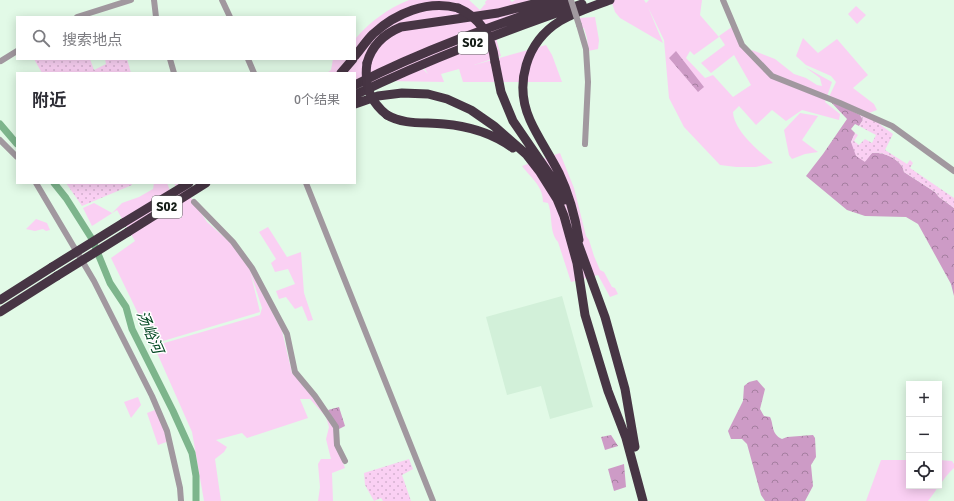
<!DOCTYPE html>
<html lang="zh">
<meta charset="utf-8">
<style>
:root{--surface:#fff;--page:#f2f2f3;--text:#2b2b33;--muted:#7c7c81;--line:#e1e1e2}
body{margin:0;font-family:Signika,"Noto Sans SC",sans-serif;background:var(--page);color:var(--text)}
.controls{position:absolute;right:12px;bottom:12px;display:grid;overflow:hidden;border-radius:0px;box-shadow:0 2px 10px #0003}
.controls button{width:36px;height:36px;display:grid;place-items:center;padding:0;border:0;border-bottom:1px solid var(--line);background:var(--surface);color:var(--text);font:20px sans-serif}
.list{margin:0;padding:0;list-style:none}
h2{display:flex;justify-content:space-between;align-items:center;height:52px;margin:0;padding:0 16px;font-size:17px}
h2 small{font-size:13px;font-weight:400;color:var(--muted)}
.icon{flex:none;width:22px;height:22px;fill:none;stroke:currentColor;stroke-width:2;stroke-linecap:round;stroke-linejoin:round}
.map{position:relative;flex:none;width:954px;height:501px;overflow:hidden}
.search{position:absolute;background:var(--surface);box-shadow:0 2px 10px #0003;left:16px;top:16px;width:340px;height:44px;display:flex;align-items:center;gap:10px;box-sizing:border-box;padding:0 14px;border-radius:0px;color:var(--muted);font-size:15px}
.panel{position:absolute;background:var(--surface);box-shadow:0 2px 10px #0003;left:16px;top:72px;width:340px;height:112px;border-radius:0px}
.map>svg:first-child{display:block}
.built{fill:#d2f0d9}
.grass{fill:#fad0f3}
.forest{fill:url(#forest-crowns)}
.park{fill:url(#park-dots)}
.lines{fill:none;stroke-linecap:round;stroke-linejoin:round}
.river{stroke:#7db58c;stroke-width:7}
.minor{stroke:#a1989f;stroke-width:6}
.highway{stroke:#473544;stroke-width:9}
.minor-bridge{stroke:#a1989f;stroke-width:6}
.highway-bridge{stroke:#473544;stroke-width:9}
.labels{text-anchor:middle;dominant-baseline:central;stroke-width:3;stroke-linejoin:round;paint-order:stroke}
.shield{fill:#fff;stroke:#5b615d;stroke-width:1}
.shield-label{font-size:13px;font-weight:bold;fill:#151d17}
.water-label{font-size:15px;font-style:italic;fill:#004620;stroke:#fff}
</style>
<div class="map">
<svg width="954" height="501" viewBox="0 0 954 501">
<defs>
<pattern id="forest-crowns" width="20" height="18" patternUnits="userSpaceOnUse"><rect width="20" height="18" fill="#cd9bc6"/><path d="M2 6a3 3 0 1 1 6 0M12 15a3 3 0 1 1 6 0" fill="none" stroke="#a57ea0"/></pattern>
<pattern id="park-dots" width="8" height="8" patternUnits="userSpaceOnUse"><rect width="8" height="8" fill="#fad0f3"/><path d="M2 2h.1M6 6h.1" fill="none" stroke="#d5b2d0" stroke-width="1.8" stroke-linecap="round"/></pattern>
</defs>
<rect width="100%" height="100%" fill="#e2fae7"/>
<path class="built" d="M562,296L593,407L550,419L541,386L507,395L486,317Z"/>
<path class="grass" d="M409,0H469L480,10L485,4L486,5L485,2L487,0H510L512,2L515,0H529L534,21L494,31L501,56L474,65L546,45L552,55L562,82H463L459,69L441,74L444,82L388,81L422,68L428,74L423,66L355,89V73H327L331,70L333,59H355V39C371,21 387,9 409,0Z
M611,0H644L646,3L649,0H702L700,15L719,37L694,55L690,51L686,58L705,78L713,75L733,97L751,85L734,55L711,73L701,63L725,45L719,36L736,24L746,51L751,56L752,50L775,59L794,74L806,78L817,85L822,86L820,78L805,67L832,82L825,102L840,114L839,120L802,110L786,121L772,110L756,125L739,106L733,112C734,131 759,151 773,163L756,167H736L720,165L684,127L669,98L664,40L648,7L663,43L620,18L615,12Z
M856,6L866,15L857,24L848,14Z
M595,17L599,40L598,49L588,51L587,38L584,28H579L578,18Z
M803,38L818,53L837,39L868,75L853,88L874,104L877,110L869,113L828,99L836,82L831,76L806,65L796,56Z
M800,113L818,116L802,140L818,152L805,154L792,159L789,155L784,130Z
M560,153L574,188L586,236L589,240L594,256L600,270L604,272L612,287L615,288L618,294L610,297L598,275L571,282L558,242C549,232 553,216 548,203L543,202C543,186 531,178 522,166Z
M154,183H167L171,193L178,191L174,183H186L190,196L207,222L232,244L249,268L282,331L292,373L332,415L336,424L335,441L345,468L332,473L333,501H318L320,487L318,464L321,459H331L326,439L329,427L326,417L310,399H300L308,418L247,438L242,433L216,440L227,447L224,452L215,459L221,501H204L192,432L154,346L260,315L262,308L250,271L260,312L153,344L111,258L135,241L117,210L92,226L83,208L94,203L112,213L122,203L139,197L153,189Z
M36,219L47,223L50,230L46,231L43,229L35,231L26,229Z
M268,227L287,257L301,252L304,293L313,320L308,321L302,306L295,309L286,297L279,299L276,291L295,284L288,269L275,272L271,263L276,259L259,232Z
M138,397L141,405L131,418L124,402Z
M160,408L172,440L158,445L147,413Z
M881,460H909V486H939V460L952,461L954,464V468C943,478 937,490 928,501H866Z"/>
<path class="forest" d="M676,51L704,87L698,92L669,58Z
M828,99L860,115L863,120L859,126L855,124L851,129L855,133L851,142L868,157L872,153C883,151 903,160 904,172L935,192L939,197L954,208V296L951,284L918,224L906,217L865,216L847,210L806,176L823,154L847,119Z
M757,380L765,389L760,409L764,416L770,417C774,425 771,434 782,439L787,437L813,435L815,438L816,457L811,465L813,486L805,501H765L761,495L747,444L742,439H731L728,431L743,401L744,386L749,382Z
M339,407L345,426L337,430L336,424L328,410Z
M611,435L618,446L605,450L601,437Z
M624,464L626,487L614,491L608,469Z"/>
<path class="park" d="M34,59H90L94,70L106,64L105,59H127L131,73H42Z
M869,113L882,126L893,134L885,150L907,164L910,160L913,163L910,168L954,198V208L939,197L935,192L904,172C903,160 883,151 872,153L865,162L856,156L851,142L855,133L858,135L854,141L859,145L865,139L872,143L876,135L859,126L863,120L860,115Z
M66,183H131L132,185L82,206Z
M409,459L413,469L402,475L411,501H383L381,498L374,501L365,485L364,473Z"/>
<g class="lines">
<path class="river" d="M0,124L17,144
M54,183L66,198L92,239L110,283L126,307L132,329L173,411L192,453L196,476V501"/>
<path class="minor" d="M154,0L156,17
M222,0L230,17
M723,0L742,45L772,76L840,103L892,126L954,171
M77,17L131,0
M579,25L586,49L588,82L585,144
M170,59L174,73
M248,59L254,73
M1,61L17,51
M0,140L17,157
M36,183L94,281L152,396L167,431L180,488L181,501
M306,183L433,501
M194,202L233,242L252,268L287,334L295,372L315,396L336,427L337,445L345,461"/>
<path class="highway" d="M355,56C361,49 366,41 373,34C396,13 427,0 458,8
M495,62L501,92L513,121L550,175L564,200
M367,63C372,45 384,34 401,27L498,13L549,0
M341,73L353,59
M355,85C423,50 495,25 568,0
M355,95C429,59 505,31 582,4
M355,104L378,96L402,93L428,94L447,99L471,110L494,126L526,154L540,172L557,199L564,216L577,263L585,315L608,391L626,438L643,501
M387,115C404,125 424,122 444,124C468,126 492,133 513,148
M123,223L189,183
M128,232L206,183
M575,235L605,317L625,389L635,447
M579,240C575,216 569,194 559,173C550,155 538,138 530,120C514,84 526,42 560,21C575,12 593,6 610,0
M0,300L52,267
M0,312L57,276"/>
<path class="minor-bridge" d="M571,0L579,25"/>
<path class="highway-bridge" d="M458,8C481,18 492,38 495,62
M367,63C364,84 369,101 387,115
M52,267L123,223
M57,276L128,232"/>
</g>
<g class="labels">
<g class="shield">
<rect x="458" y="32" width="30" height="22" rx="3"/>
<rect x="152" y="196" width="30" height="22" rx="3"/>
</g>
<g class="shield-label">
<text x="473" y="43">S02</text>
<text x="167" y="207">S02</text>
</g>
<g class="water-label">
<text transform="translate(150 332) rotate(67)">汤峪河</text>
</g>
</g>
</svg>
<div class="controls">
<button>+</button>
<button>−</button>
<button><svg class="icon" aria-label="locate" viewBox="0 0 24 24"><circle cx="12" cy="12" r="6"/><path d="M12 2v4M12 18v4M2 12h4M18 12h4"/></svg></button>
</div>
<div class="search"><svg class="icon" aria-label="search" viewBox="0 0 24 24"><circle cx="10" cy="10" r="6"/><path d="M15 15l6 6"/></svg>搜索地点</div>
<section class="panel">
<h2>附近<small>0个结果</small></h2>
<ul class="list">
</ul>
</section>
</div>
